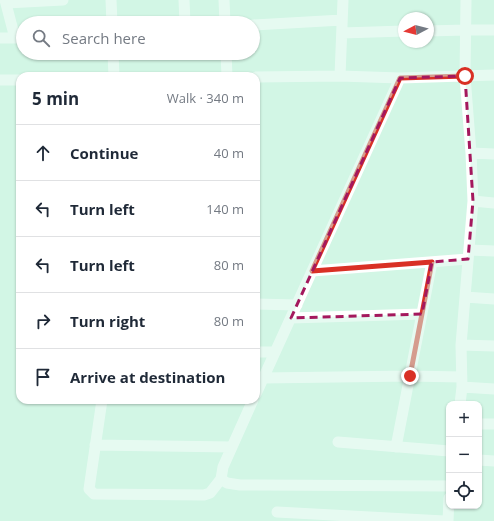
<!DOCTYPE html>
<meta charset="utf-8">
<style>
:root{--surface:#fff;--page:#f2f2f3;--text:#1f2937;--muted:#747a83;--line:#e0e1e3}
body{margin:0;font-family:"Open Sans",sans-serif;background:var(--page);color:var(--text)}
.controls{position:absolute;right:12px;bottom:12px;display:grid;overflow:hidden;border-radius:8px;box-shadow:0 1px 3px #0004}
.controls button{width:36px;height:36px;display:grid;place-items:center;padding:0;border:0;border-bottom:1px solid var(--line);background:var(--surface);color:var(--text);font:20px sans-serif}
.compass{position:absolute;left:398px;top:12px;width:36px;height:36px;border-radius:50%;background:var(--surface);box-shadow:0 1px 3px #0004;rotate:263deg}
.stop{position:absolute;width:12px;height:12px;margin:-9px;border:3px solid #d93025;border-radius:50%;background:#fff}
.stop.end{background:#d93025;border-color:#fff;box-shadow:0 1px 4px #0008}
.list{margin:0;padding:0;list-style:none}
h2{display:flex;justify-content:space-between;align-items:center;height:52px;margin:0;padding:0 16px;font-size:17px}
h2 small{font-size:13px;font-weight:400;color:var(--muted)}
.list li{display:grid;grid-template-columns:26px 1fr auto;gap:12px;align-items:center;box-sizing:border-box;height:56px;padding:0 16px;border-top:1px solid var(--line)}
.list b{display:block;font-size:15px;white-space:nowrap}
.list em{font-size:13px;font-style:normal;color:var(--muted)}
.icon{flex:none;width:22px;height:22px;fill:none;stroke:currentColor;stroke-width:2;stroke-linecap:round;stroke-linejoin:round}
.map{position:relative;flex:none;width:494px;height:521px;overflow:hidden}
.search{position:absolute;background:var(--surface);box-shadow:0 1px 3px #0004;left:16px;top:16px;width:244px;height:44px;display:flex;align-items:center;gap:10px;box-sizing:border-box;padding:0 14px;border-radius:22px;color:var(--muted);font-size:15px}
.panel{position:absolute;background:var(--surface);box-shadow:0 1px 3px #0004;left:16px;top:72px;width:244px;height:332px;border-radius:12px}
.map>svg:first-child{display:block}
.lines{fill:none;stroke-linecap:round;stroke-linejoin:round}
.minor{stroke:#fff;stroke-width:11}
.route{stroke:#d93025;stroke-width:5}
.marked{fill:none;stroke:#a4185d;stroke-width:3;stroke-dasharray:8 5;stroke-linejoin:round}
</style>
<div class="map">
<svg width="494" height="521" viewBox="0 0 494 521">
<rect width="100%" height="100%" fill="#d2f6e5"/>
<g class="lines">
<path class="minor" d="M5,0L15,38
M111,0L112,23
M184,0L185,23
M224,0L225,23
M6,3L63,0
M253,25L342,20
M428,31L465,30H494
M342,33L404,31
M0,38H23
M113,53L114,76
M226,53L227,76
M340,76L343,0
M256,77L340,76L400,78L494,75
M0,80H20
M471,153L494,154
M473,201L494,203
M469,250L494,251
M312,271L468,259
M465,297L494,299
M256,304L297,305
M291,318L422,314
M461,345L494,346
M256,352H275
M263,378L410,376L461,377
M462,387L494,389
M256,394L400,78
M102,400L89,489L94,494L204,495L210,493L221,479
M253,400L223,467L221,479L227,483L240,485L449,486
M460,404L462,387L461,345L473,201L471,153L465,76L466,0
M479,424H494
M338,442L449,451
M95,445L232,447
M396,447L432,262
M479,460L494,461
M277,512L444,521
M448,521L449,498"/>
</g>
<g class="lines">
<path class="route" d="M410,376L432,262L312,271L400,78L465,76"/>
</g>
<path d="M0 0H494V521H0ZM465,76L473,201L468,259L432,262L422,314L291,318L400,78Z" fill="#d2f6e5" fill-opacity=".55" fill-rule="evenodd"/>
<path class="marked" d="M465,76L473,201L468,259L432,262L422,314L291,318L400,78Z"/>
</svg>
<div class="controls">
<button>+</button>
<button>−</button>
<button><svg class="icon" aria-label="locate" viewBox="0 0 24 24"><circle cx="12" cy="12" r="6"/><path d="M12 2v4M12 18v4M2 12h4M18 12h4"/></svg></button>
</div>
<svg class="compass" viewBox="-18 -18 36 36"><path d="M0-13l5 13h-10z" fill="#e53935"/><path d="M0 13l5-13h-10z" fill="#747a83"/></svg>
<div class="stop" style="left:465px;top:76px"></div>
<div class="stop end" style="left:410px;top:376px"></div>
<div class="search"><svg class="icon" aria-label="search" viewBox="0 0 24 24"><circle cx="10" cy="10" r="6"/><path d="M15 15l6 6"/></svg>Search here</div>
<section class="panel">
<h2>5 min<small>Walk · 340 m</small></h2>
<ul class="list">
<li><svg class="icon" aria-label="ahead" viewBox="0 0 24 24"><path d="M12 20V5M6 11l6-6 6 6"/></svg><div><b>Continue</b></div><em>40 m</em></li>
<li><svg class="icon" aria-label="left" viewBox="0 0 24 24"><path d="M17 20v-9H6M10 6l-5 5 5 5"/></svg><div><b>Turn left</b></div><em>140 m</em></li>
<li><svg class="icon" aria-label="left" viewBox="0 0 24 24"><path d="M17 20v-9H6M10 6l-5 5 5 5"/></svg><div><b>Turn left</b></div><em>80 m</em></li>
<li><svg class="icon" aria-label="right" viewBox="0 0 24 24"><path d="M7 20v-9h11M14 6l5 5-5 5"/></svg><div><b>Turn right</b></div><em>80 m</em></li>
<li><svg class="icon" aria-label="arrive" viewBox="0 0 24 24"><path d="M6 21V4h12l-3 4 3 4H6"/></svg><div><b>Arrive at destination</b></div></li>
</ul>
</section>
</div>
